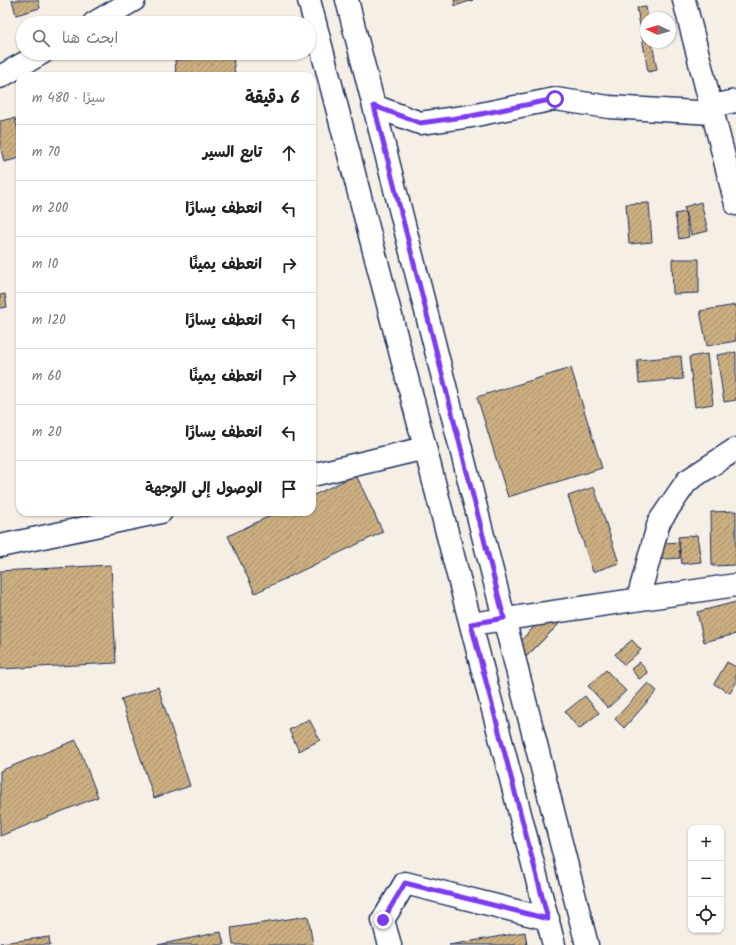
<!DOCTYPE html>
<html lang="ar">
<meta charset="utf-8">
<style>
:root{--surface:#fff;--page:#f6f6f6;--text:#222;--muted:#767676;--line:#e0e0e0}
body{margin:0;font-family:Kalam,"Playpen Sans Arabic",sans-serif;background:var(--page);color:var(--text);direction:rtl}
.controls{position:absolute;right:12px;bottom:12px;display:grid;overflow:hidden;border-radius:8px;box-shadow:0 1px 3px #0004}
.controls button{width:36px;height:36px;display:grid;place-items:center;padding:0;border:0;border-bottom:1px solid var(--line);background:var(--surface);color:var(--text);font:20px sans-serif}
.compass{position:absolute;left:640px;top:12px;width:36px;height:36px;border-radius:50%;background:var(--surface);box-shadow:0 1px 3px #0004;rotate:274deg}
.stop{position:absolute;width:12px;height:12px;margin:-9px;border:3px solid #7c3aed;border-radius:50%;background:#fff}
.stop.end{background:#7c3aed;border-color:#fff;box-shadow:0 1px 4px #0008}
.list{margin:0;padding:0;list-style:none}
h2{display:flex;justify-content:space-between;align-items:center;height:52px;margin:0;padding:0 16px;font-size:17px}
h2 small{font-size:13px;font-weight:400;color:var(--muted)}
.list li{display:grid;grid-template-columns:26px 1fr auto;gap:12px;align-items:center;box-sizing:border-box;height:56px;padding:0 16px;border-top:1px solid var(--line)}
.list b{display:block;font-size:15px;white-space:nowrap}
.list em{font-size:13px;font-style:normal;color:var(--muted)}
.icon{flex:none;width:22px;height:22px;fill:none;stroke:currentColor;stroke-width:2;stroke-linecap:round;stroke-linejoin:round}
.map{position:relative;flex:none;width:736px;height:945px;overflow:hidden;direction:ltr}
.search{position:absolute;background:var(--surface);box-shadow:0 1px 3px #0004;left:16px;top:16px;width:300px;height:44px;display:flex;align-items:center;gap:10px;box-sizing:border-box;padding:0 14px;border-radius:22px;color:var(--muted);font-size:15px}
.panel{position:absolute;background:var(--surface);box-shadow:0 1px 3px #0004;left:16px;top:72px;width:300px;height:444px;border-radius:12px;direction:rtl}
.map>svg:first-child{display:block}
.building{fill:url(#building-hatch);stroke:#1b2f5e}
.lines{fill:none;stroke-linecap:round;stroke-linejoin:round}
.minor-casing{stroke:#1b2f5e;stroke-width:25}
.minor{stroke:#fff;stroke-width:22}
.route{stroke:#7c3aed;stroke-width:5}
</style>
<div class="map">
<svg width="736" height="945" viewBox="0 0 736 945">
<defs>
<pattern id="building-hatch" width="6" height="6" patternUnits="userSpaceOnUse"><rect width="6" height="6" fill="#ccaf81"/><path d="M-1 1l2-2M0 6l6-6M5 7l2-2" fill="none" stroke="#a58f6d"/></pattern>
</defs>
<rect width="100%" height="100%" fill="#f5efe6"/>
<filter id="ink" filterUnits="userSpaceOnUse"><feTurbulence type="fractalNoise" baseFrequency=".025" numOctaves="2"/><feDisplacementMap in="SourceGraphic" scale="8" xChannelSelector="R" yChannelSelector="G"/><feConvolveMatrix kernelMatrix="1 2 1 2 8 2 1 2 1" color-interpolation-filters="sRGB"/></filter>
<g filter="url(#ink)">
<path class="building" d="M12,0H38L40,8L16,15Z
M454,0H473L455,6Z
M646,7L648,18H646V42H652L657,70L648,72L637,8Z
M233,55L235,76H176L175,60Z
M15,118L20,139V158L4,162L0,145V121Z
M701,202L708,231L691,235L684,207Z
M649,203L652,242L629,244L626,204Z
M685,212L689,237L679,239L675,214Z
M672,259H699V293L673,294Z
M5,294L7,307L0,308V295Z
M736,305V341L707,346L700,311Z
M736,352V400L724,402L717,355Z
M707,354L713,404L695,407L689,357Z
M681,356L683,379L639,383L637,360Z
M571,368L602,468L508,497L477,397Z
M356,475L383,532L255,593L228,536L278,512H312V496Z
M594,487L619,563L593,572L568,496Z
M736,511V565L712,566L711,512Z
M697,535L701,562L682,564L678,537Z
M679,542L680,558L653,560L652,544Z
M111,565L116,663L0,669V571Z
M736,602V634L704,642L697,612Z
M548,613L559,624L514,669L503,658Z
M632,640L641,650L624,665L615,654Z
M640,662L648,673L639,679L631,669Z
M727,662L736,667V683L730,693L714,684Z
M606,670L626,691L608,708L588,686Z
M648,683L657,691L624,728L615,719Z
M158,687L190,786L154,798L121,699Z
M585,696L599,713L579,729L565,712Z
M309,719L320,740L299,751L289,730Z
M76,740L98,797L0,836V771Z
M308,916L313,945H233L231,928Z
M221,932L224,945H157Z
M525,932L527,945H449Z
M49,937L50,945H0V943Z"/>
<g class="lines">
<g class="minor-casing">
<path id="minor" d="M309,0L554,945
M347,0L587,945
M684,0L736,204
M94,23L134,0
M0,77L42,53
M374,106L420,123L471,116L555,99L609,107L713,113
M711,106L736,101
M312,475L425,448
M0,546L161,512
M638,599L659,522L687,481L736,449
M471,624L736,585
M390,945L383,920L405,883L548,919"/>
</g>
<use href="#minor" class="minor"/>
</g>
</g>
<g class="lines" filter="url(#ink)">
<path class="route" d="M383,920L405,883L548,919L471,624L504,618L374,106L420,123L471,116L555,99"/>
</g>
</svg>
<div class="controls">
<button>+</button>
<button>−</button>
<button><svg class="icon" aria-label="locate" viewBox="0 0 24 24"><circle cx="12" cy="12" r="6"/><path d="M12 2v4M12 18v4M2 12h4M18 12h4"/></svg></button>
</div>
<svg class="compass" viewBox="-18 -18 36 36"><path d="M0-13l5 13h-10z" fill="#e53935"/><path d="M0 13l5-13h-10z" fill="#767676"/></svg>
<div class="stop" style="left:555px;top:99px"></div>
<div class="stop end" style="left:383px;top:920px"></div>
<div class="search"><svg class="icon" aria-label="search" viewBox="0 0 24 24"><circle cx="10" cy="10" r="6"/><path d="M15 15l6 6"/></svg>ابحث هنا</div>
<section class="panel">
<h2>6 دقيقة<small>سيرًا · 480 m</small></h2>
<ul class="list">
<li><svg class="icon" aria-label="ahead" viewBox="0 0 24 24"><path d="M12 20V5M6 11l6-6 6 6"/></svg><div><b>تابع السير</b></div><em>70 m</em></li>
<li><svg class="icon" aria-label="left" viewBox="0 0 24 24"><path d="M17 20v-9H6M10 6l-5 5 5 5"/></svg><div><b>انعطف يسارًا</b></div><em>200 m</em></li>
<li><svg class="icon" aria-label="right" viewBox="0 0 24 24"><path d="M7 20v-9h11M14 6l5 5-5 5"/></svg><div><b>انعطف يمينًا</b></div><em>10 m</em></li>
<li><svg class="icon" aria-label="left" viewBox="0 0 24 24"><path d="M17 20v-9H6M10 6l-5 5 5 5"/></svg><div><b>انعطف يسارًا</b></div><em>120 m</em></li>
<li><svg class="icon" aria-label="right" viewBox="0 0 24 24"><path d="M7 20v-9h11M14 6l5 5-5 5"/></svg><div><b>انعطف يمينًا</b></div><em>60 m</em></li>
<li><svg class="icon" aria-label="left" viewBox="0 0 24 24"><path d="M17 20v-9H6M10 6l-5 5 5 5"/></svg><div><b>انعطف يسارًا</b></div><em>20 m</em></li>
<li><svg class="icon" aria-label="arrive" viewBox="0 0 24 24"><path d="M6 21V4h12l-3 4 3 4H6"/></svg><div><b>الوصول إلى الوجهة</b></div></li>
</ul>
</section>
</div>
